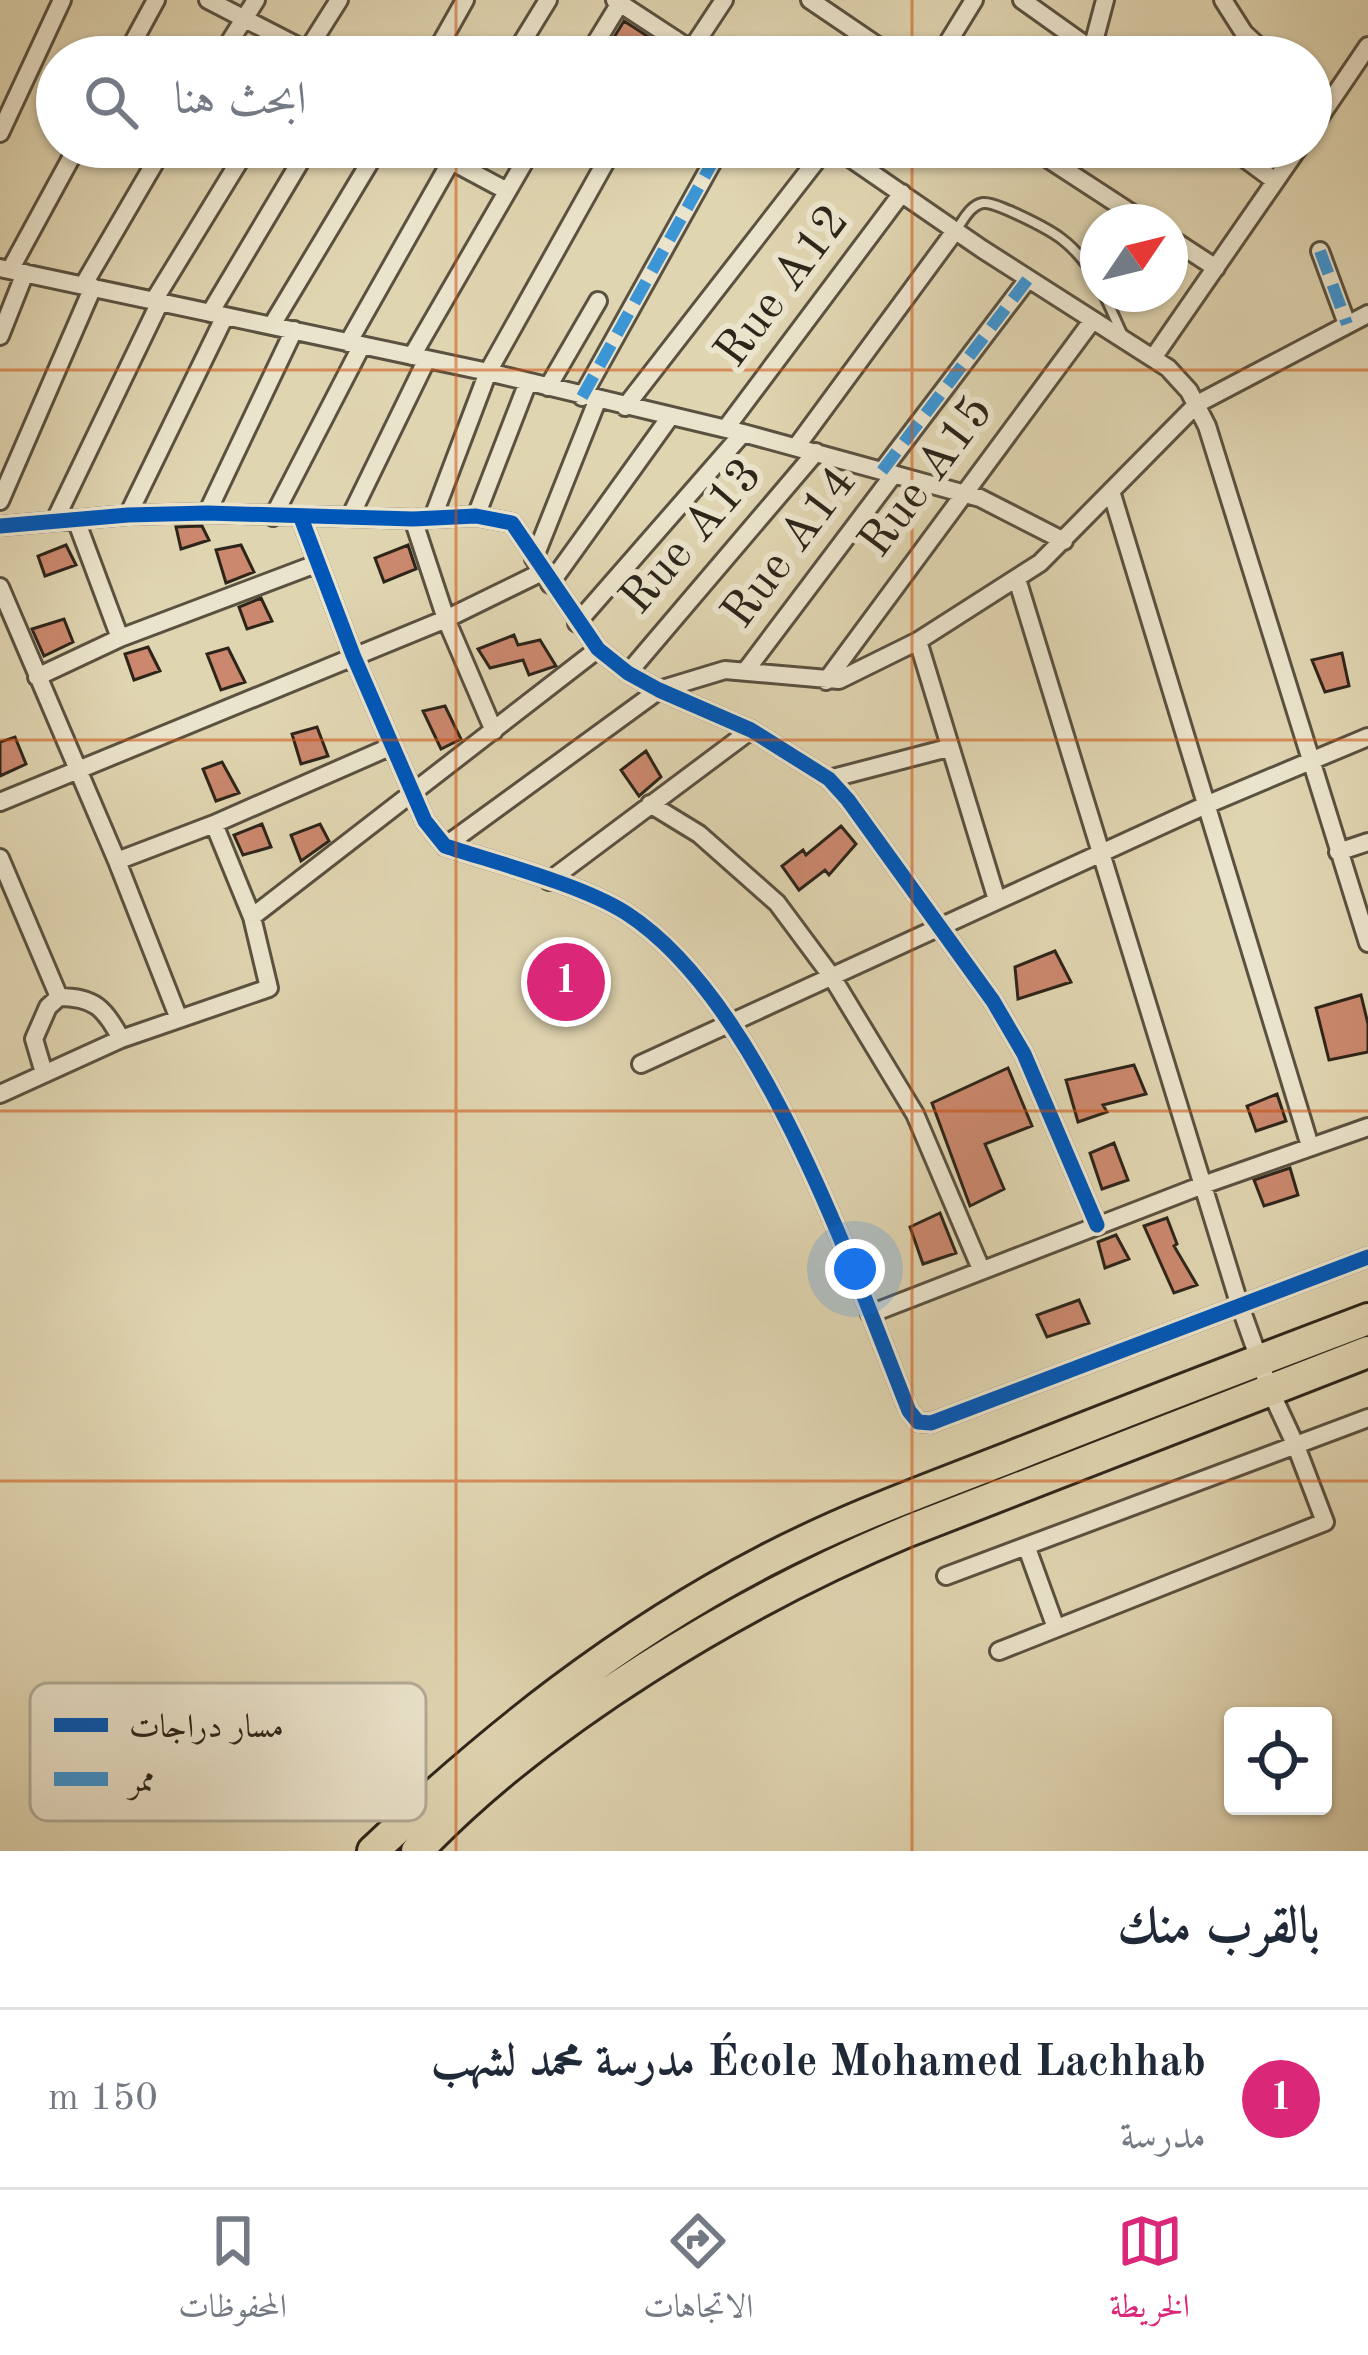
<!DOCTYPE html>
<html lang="ar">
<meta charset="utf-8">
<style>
:root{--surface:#fff;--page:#f6f6f7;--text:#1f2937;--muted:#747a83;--line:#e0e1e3;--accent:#db2777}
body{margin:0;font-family:"Old Standard TT",Amiri,serif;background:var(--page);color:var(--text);direction:rtl}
.controls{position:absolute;right:36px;bottom:36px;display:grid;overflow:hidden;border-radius:12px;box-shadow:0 3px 9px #0004}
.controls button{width:108px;height:108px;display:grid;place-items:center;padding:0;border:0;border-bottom:3px solid var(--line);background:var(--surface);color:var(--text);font:60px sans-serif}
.compass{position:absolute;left:1080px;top:204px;width:108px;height:108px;border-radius:50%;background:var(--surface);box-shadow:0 3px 9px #0004;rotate:55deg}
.you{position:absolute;left:855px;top:1269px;width:42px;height:42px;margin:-30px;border:9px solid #fff;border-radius:50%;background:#1a73e8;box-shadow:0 0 0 18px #1a73e833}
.badge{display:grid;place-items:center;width:78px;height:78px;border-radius:50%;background:var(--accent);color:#fff;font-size:39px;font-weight:700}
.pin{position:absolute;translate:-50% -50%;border:6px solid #fff;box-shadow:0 3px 12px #0006}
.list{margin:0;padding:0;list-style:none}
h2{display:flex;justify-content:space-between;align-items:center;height:156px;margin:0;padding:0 48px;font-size:51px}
h2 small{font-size:39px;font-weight:400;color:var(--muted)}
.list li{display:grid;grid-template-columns:78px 1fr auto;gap:36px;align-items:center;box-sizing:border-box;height:180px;padding:0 48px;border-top:3px solid var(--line)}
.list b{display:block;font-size:45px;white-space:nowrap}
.list p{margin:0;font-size:39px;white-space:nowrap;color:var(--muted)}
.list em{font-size:39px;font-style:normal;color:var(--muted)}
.icon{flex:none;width:66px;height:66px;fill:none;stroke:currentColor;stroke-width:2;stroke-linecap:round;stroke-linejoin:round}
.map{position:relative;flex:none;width:1368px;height:1851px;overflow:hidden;direction:ltr}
.search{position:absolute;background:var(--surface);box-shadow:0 3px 9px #0004;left:36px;right:36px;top:36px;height:132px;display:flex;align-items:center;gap:30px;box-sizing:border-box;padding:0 42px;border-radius:66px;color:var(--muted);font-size:45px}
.sheet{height:336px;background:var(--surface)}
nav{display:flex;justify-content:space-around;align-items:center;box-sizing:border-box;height:168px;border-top:3px solid var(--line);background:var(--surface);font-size:33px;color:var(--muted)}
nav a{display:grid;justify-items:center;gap:6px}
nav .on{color:var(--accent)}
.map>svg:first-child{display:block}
.building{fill:#cb886e;stroke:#2d251a;stroke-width:3}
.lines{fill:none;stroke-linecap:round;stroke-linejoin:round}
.lane-casing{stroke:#5a5140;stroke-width:14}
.street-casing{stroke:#5a5140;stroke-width:22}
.highway-casing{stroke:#2d251a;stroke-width:36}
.lane{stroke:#ebe4cc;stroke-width:8}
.street{stroke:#ebe4cc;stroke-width:16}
.highway{stroke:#e0d5b1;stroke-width:30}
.quiet{stroke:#3c95d4;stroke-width:12;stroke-dasharray:24 12;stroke-linecap:butt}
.cycleway-casing{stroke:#ebe4cc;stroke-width:22}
.cycleway{stroke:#0057b8;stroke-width:15}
.grid{fill:none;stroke:#cc510e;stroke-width:3;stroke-opacity:0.55}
.labels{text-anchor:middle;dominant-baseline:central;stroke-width:12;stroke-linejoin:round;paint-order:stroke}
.street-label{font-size:48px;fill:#2d251a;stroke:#ebe4cc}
.key{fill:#ebe4cc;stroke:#b2ab97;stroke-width:3}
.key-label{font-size:33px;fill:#2d251a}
</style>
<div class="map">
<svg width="1368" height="1851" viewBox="0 0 1368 1851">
<rect width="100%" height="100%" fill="#e0d5b1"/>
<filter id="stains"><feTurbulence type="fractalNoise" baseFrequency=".00167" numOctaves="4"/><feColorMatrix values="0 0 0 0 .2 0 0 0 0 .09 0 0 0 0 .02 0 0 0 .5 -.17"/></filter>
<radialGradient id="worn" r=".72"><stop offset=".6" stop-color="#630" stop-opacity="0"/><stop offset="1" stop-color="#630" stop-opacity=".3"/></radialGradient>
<path class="building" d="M624,21L658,43L652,57H643L613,39Z
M202,526L209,540L181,549L176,527Z
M66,545L76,565L45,576L38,556Z
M241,545L254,572L226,583L216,550Z
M408,545L416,569L384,582L375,558Z
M261,598L272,621L247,629L239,607Z
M64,619L73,642L44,656L32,629Z
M514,635L518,645L540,640L556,666L529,675L523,660L490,668L478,649Z
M148,647L160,671L134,680L125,654Z
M228,648L245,682L221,690L207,654Z
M1342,653L1349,686L1325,692L1312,660Z
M445,706L461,739L441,749L423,711Z
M317,727L328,756L301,764L292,734Z
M15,737L26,764L0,776V742Z
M646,751L661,777L639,796L621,770Z
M222,762L239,793L216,801L203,769Z
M262,824L271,847L243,855L234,835Z
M320,824L329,841L301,861L291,835Z
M841,826L856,844L829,875L825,870L799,890L782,866L803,850L806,855Z
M1055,951L1071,982L1018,999L1015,967Z
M1361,995L1368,1024V1052L1329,1060L1316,1008Z
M1134,1065L1146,1094L1103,1105L1107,1112L1078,1122L1066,1080Z
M1008,1068L1032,1126L985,1144L1004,1189L970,1206L932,1103Z
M1277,1094L1286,1121L1256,1131L1247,1106Z
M1114,1143L1128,1180L1102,1189L1090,1153Z
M1290,1168L1298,1195L1264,1206L1254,1180Z
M940,1213L956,1253L923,1264L910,1227Z
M1167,1218L1177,1244L1174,1246L1197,1285L1174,1293L1144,1226Z
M1116,1235L1129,1259L1105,1268L1098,1242Z
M1079,1300L1089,1323L1047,1337L1037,1315Z"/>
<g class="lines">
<g class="lane-casing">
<path id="lane" d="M956,230C963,221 970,205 983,203C991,202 1002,208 1010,211C1052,230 1074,241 1098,282
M1104,294L1123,336"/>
</g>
<g class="street-casing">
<path id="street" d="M208,0L319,57
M615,0L702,57
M810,0L894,57
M1022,0L1102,57
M1223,0L1244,33L1270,57
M1092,49L1105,0
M691,50L724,0
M125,57L156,0
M220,57L256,0
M303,57L339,0
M433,57L465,0
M513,57L548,0
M587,57L620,3
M665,57L675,39
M939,57L974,0
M1311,130L1368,46
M0,133L62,0
M425,147L507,191
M834,147L982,249L1168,368L1189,391L1207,426L1368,943
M1030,147L1145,222
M1229,147L1275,181
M866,168L879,147
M1170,238L1216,268
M1320,251L1347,324
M0,268L488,372L743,433L980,498L1064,541
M10,270L77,147
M84,284L164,147
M153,302L248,147
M210,313L309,147
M272,325L379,147
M0,336L25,273
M348,343L459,147
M412,356L533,147
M1153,358L1299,147
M548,387L598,301
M582,397L721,147
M625,407L827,147
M726,428L902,193
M796,447L955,231
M882,471L1028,279
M1111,491L1310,1146
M0,501L93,287
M207,513L294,330
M128,515L225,316
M476,516L528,382
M273,517L361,347
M350,517L427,359
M433,517L488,372L614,147
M301,518L353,655L425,821L445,846C497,863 582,885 626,913C761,1000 850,1264 909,1411L918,1422L931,1423L1368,1257
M413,519L446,619L494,731
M55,520L159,304
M76,520L120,638
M0,526L128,515L207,513L413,519L476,516L512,523L598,649L628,673L659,690L751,730L829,779L848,800L993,1001L1024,1054L1097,1225
M534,559L597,401
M550,584L670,417
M0,587L117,861L179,1019
M577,623L743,433
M918,641L997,900
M747,669L894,474
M628,673L816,452
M37,677L120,638L316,564
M826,681L1092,321
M829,779L948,748
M0,802L446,619L542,572
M650,804L699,834L777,903L832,977L915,1114L981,1269
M445,846L659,690L725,670L839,680L918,641L1040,563L1197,404L1368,314
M1338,852L1368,842
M0,858L59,997
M117,861L214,824L392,746
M549,881L751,730
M252,917L598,649
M641,1064L1206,805L1368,737
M44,1073L34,1039L48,1007L59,997C94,997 105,1008 121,1039
M0,1094L121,1039L269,988L252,917L214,824
M870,1314L1203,1185L1368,1127
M1027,1548L1056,1628
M946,1576L1368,1418
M999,1651L1325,1522L1296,1446L1270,1390L1239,1303L1017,579"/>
</g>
<g class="highway-casing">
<path id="highway" d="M373,1851C493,1737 620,1636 767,1560C846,1519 929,1489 1011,1457C1129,1410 1249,1364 1368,1319
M417,1851C543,1719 740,1601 908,1531L1368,1352"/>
</g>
<use href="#lane" class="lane"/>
<use href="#street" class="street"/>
<use href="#highway" class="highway"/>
<path class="quiet" d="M1320,251L1347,324
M582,397L721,147
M882,471L1028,279"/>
<g class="cycleway-casing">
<path id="cycleway" d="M301,518L353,655L425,821L445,846C497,863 582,885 626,913C761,1000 850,1264 909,1411L918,1422L931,1423L1368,1257
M0,526L128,515L207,513L413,519L476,516L512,523L598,649L628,673L659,690L751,730L829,779L848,800L993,1001L1024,1054L1097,1225"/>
</g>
<use href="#cycleway" class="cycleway"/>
</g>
<path class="grid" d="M456,0V57M912,0V57M456,147V1851M912,147V1851M0,370H1368M0,740H1368M0,1111H1368M0,1481H1368"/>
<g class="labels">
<g class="street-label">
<text transform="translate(783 287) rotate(-53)">Rue A12</text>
<text transform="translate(927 477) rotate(-53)">Rue A15</text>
<text transform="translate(692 537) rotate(-49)">Rue A13</text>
<text transform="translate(790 548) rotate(-53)">Rue A14</text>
</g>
</g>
<rect x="30" y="1683" width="396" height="138" rx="18" class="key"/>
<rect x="54" y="1718" width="54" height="14" fill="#0057b8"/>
<rect x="54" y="1772" width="54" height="14" fill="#3c95d4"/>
<g class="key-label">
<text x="129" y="1737">مسار دراجات</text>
<text x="129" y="1791">ممر</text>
</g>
<rect width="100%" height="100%" filter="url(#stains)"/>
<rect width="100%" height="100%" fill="url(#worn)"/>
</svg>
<div class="controls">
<button><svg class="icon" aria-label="locate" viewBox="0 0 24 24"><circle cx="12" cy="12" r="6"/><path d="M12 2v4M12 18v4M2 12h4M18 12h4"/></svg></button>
</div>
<svg class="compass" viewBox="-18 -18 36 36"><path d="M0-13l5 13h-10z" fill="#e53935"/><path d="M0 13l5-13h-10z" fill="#747a83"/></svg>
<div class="you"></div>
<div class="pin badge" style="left:566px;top:982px">1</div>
<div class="search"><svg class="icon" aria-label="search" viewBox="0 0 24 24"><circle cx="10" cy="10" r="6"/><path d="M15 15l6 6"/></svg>ابحث هنا</div>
</div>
<section class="sheet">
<h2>بالقرب منك<small></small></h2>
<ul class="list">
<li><span class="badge">1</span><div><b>École Mohamed Lachhab مدرسة محمد لشهب</b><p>مدرسة</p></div><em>150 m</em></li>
</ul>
</section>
<nav>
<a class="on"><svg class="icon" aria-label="map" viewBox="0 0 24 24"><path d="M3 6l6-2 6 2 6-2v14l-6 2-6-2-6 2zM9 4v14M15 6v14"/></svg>الخريطة</a>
<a><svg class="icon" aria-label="directions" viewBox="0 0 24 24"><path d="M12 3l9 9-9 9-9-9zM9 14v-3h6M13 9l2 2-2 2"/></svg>الاتجاهات</a>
<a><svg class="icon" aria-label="saved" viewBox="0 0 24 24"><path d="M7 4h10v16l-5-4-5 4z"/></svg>المحفوظات</a>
</nav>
